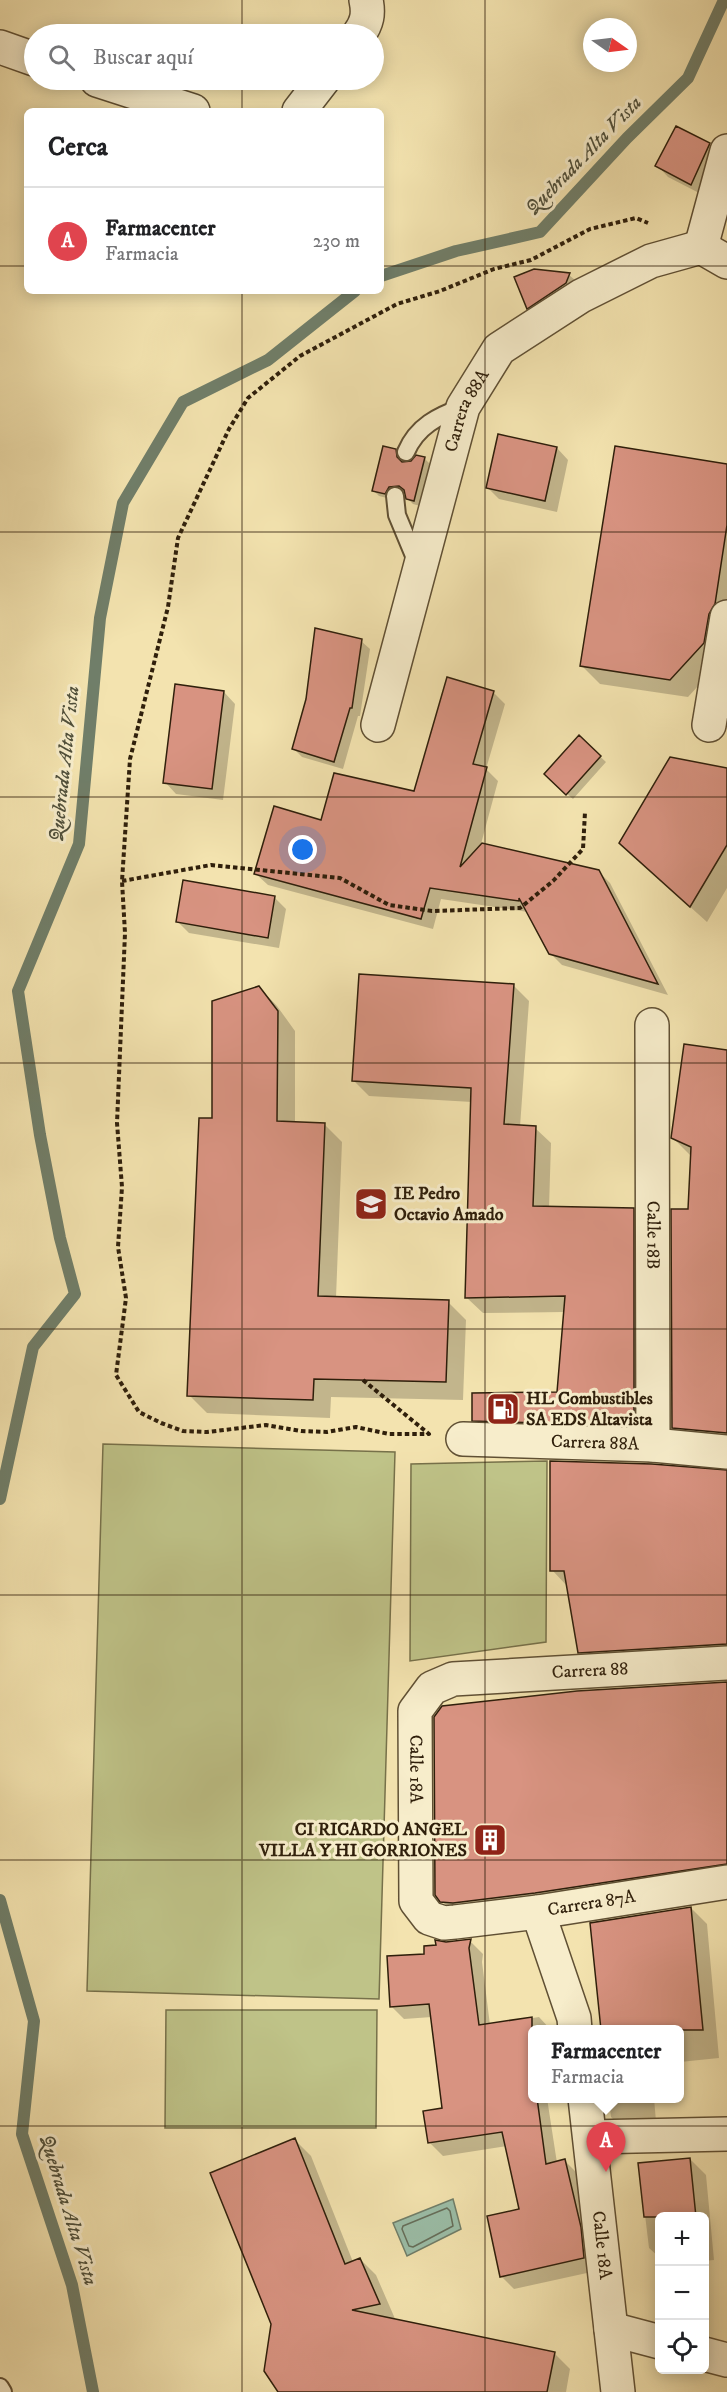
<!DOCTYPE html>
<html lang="es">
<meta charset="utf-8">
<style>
:root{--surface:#fff;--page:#f6f6f6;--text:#202124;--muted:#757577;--line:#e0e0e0;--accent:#db2777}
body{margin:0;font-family:"IM FELL DW Pica",serif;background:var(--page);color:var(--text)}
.controls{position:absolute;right:18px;bottom:18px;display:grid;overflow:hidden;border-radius:9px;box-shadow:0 3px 15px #0003}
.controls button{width:54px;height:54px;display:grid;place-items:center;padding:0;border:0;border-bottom:2px solid var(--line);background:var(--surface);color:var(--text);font:30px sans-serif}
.compass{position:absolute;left:583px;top:18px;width:54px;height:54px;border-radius:50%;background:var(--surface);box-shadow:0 3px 15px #0003;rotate:104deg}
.you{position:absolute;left:303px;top:850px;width:21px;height:21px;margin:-15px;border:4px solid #fff;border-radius:50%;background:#1a73e8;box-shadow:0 0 0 9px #1a73e833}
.badge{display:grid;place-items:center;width:39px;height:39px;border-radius:50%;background:var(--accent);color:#fff;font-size:20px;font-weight:700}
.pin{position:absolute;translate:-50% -50px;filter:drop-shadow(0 2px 3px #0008)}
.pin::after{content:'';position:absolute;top:32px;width:21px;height:18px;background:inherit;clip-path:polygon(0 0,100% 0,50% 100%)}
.popup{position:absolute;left:528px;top:2025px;width:156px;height:78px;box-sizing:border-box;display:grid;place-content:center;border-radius:9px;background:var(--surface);filter:drop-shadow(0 2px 4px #0005);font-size:20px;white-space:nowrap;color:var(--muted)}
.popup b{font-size:22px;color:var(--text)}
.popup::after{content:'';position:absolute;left:50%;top:100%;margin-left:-12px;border:12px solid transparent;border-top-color:var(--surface)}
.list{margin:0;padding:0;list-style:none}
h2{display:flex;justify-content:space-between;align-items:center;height:78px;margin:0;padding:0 24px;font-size:26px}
h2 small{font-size:20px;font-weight:400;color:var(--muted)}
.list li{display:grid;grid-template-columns:39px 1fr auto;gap:18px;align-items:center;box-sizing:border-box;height:108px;padding:0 24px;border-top:2px solid var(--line)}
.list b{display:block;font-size:22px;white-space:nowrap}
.list p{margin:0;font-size:20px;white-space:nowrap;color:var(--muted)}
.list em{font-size:20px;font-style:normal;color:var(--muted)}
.icon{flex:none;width:33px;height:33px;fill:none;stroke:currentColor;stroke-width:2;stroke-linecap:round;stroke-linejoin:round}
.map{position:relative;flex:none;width:727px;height:2392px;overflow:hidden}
.search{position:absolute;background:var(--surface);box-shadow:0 3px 15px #0003;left:24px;top:24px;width:360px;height:66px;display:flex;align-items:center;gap:15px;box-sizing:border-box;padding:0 21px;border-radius:33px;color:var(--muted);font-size:22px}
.panel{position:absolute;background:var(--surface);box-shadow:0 3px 15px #0003;left:24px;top:108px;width:360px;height:186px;border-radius:9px}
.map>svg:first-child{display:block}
.green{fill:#bfc388;stroke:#77714a;stroke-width:1.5}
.water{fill:#9bbea8;stroke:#707e69;stroke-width:1.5}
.shadow{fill:#0003}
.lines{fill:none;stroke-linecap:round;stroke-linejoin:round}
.shore{stroke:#656e5a;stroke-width:1.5}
.stream{stroke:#707e69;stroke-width:12}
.building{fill:#d89381;stroke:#2f1f0b;stroke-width:1.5}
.lane-casing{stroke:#605034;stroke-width:20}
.street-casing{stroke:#605034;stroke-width:36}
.path{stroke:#2f1f0b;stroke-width:4;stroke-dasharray:4.5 3;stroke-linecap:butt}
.lane{stroke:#f7edcb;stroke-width:16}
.street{stroke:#f7edcb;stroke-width:33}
.grid{fill:none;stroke:#2f1f0b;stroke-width:1.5;stroke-opacity:0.55}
.labels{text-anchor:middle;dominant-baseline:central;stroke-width:6;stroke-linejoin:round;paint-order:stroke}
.street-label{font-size:18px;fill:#2f1f0b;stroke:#f7edcb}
.poi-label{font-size:18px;font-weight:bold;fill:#2f1f0b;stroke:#f7edcb;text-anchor:start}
.water-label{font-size:20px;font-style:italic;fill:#4f4f3a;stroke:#f7edcb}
</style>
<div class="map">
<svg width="727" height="2392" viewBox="0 0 727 2392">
<rect width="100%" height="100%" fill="#f3e3af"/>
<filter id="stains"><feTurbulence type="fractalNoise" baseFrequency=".00333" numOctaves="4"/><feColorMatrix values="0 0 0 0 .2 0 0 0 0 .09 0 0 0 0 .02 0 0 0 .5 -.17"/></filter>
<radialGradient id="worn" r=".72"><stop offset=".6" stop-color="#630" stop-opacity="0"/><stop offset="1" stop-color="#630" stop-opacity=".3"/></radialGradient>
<path class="green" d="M103,1444L395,1452L379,1999L87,1991Z
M547,1461L546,1642L410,1661L411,1464Z
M166,2010H377L376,2128H165Z"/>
<path class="water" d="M453,2199L461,2229L407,2256L393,2223Z"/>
<path class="shadow" d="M676,128L710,145L721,156L703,195L668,177L657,165Z
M569,275L575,280L572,289L533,314L528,308Z
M557,448L568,460L557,512L499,499L488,488Z
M395,451L401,457L402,463L424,458L430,464L420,506L413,504L407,498L406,491L395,492L391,499L379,496L373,490Z
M727,465V630L721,661L688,697L600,684L582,666Z
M361,641L370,649L360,716H358L343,769L302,757L294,749Z
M448,679L494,693L505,704L486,769L498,781L481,844L598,871L610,883L668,995L562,965L550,953L528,912L441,899L433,929L268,885L256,874L322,822L415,793Z
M224,692L235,704L223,800L176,794L165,782Z
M579,737L606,762L573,799L551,780Z
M727,770V888L707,922L637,859Z
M274,897L286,909L279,948L189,933L178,922Z
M513,985L529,1001L520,1127L535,1128L551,1143L549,1208L633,1209L649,1225V1441L489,1436L474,1420L558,1394L565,1312L483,1313L467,1298L472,1102L369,1096L353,1080Z
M259,987L277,1006L295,1031V1123L324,1124L342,1142L336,1298L448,1302L466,1320L463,1400L331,1397L330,1418L207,1413L189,1395L214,1120Z
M727,1051V1449L692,1446L673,1427L692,1157L673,1138Z
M727,1472V1663L598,1671L579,1652L568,1587L552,1570Z
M727,1683V1882L459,1919L442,1901Z
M691,1908L707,1924L719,2058L680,2062V2030Z
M470,1941L483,1954L482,1962L490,2025L539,2017L551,2030H532V2098H547L557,2163L565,2161L578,2174L596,2271L514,2289L501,2276L521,2210L507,2146L443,2156L430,2143L444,2110L432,2017L404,2019L391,2006L426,1955L446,1943Z
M609,2098H654L657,2133H627L611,2117Z
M295,2140L311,2156L353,2262L360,2259L376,2275L396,2321L554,2353L570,2369L566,2392H280Z
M690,2159L706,2175L714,2260L704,2261V2216H660V2258L649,2248L639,2165Z"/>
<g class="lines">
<path class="shore" d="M447,2208L450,2211L453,2226L413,2247L409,2246L402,2229L403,2226Z"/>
<path class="stream" d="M381,276L456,251L540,232L627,138L688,78L724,0
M0,1499L33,1347L75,1294L60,1238L40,1135L18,991L79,844L100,618L123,503L183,402L268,360L355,291
M0,1900L34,2021L22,2134L72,2285L93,2392"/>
</g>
<path class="building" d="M676,126L710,143L691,185L655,166Z
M534,269L570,273L566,283L527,309L514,277Z
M498,434L557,447L545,501L486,488Z
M383,446L396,449L397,457L402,462L411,461L416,455L425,457L414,501L406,499L404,490L399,486L389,487L385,494L372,491Z
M615,446L727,464V525L715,604L709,614L704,643L670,680L580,666Z
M315,628L362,639L352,708H350L334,762L292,749L306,699Z
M447,677L494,691L473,764L487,767L460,867L482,843L599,870L658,984L549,954L519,898V901L430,888L421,919L254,874L274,806L321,820L334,773L414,791Z
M175,684L224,691L212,789L163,783Z
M579,735L601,756L566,795L544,774Z
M670,757L727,768V845L690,907L619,843Z
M183,880L275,896L268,938L176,922Z
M359,974L514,984L504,1124L536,1126L533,1206L634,1208V1426L472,1421V1393L557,1392L565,1296L465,1298L471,1088L352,1081Z
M259,986L278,1011L277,1121L325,1123L318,1296L449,1300L446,1382L314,1379L313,1400L187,1396L199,1118H212V1001Z
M684,1044L727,1050V1433L672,1428L671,1209H688L691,1147L671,1138Z
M550,1461L652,1464L727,1470V1644L578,1653L564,1571H550Z
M727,1682V1864L535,1893L453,1903L440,1902L435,1895L434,1717L442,1706L577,1691Z
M691,1907L703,2030H601L590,1923Z
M471,1939L469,1948L479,2025L532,2017V2098H537L546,2164L565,2159L581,2227L584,2258L500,2277L487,2216L519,2209L502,2132L428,2143L423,2111L442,2108L429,2004L390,2007L387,1956L424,1954V1946L436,1945L435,1940L446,1942Z
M295,2138L345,2264L360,2258L380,2304L352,2310L555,2352L547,2392H278L264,2371L271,2324L210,2173Z
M690,2158L696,2217H644L638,2163Z"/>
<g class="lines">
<g class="lane-casing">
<path id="lane" d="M406,452C417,426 438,416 463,407
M395,496L397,515L417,563
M0,2387L3,2392"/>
</g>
<g class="street-casing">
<g id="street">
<path d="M359,34C367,23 369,14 366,0"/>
<path d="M0,47L34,59"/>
<path d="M97,80L193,111"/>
<path d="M299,111L323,80"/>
<path d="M701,247L727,151"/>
<path id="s1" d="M378,725L463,407L499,349L581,296L651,261L701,247L727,262"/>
<path d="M709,725L727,617"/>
<path id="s2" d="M652,1025L653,1445"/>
<path id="s3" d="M463,1439L653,1445L727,1452"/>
<path id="s4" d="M727,1663L453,1679L432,1688L415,1711L416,1901L429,1918L444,1923L455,1922L538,1912L727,1882"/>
<path d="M538,1912L574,2018L575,2030"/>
<path id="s5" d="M585,2098L618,2392"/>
<path d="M590,2137L727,2134"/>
<path d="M611,2329L660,2342"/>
<path d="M704,2354L727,2360"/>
</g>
</g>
<path class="path" d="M122,881L211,865L340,878L389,905L432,911L520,908L553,881L583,849L585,812
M363,1380L429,1434H389L356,1427L327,1432L301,1431L266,1425L207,1432L183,1431L161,1423L139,1412L116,1375L126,1298L118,1247L122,1187L117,1123L125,933L122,881L130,759L168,607L178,538L229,429L248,398L300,356L397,304L440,291L494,269L531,260L590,229L636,218L648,223"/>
<use href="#lane" class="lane"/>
<use href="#street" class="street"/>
</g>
<path class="grid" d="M242,0V34M485,0V2392M242,80V111M0,266H27M381,266H727M242,291V2392M0,532H727M0,797H727M0,1063H727M0,1329H727M0,1595H727M0,1860H727M0,2126H727"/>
<defs>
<g id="school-square" transform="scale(1.725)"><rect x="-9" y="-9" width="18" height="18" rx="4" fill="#8f2418" stroke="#f7edcb"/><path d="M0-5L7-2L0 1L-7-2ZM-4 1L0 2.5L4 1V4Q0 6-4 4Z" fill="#fff"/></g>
<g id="fuel-square" transform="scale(1.725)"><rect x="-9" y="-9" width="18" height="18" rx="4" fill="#8f2418" stroke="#f7edcb"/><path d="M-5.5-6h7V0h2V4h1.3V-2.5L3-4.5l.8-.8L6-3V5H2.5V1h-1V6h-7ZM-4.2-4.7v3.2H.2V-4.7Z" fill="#fff"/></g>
<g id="building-square" transform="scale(1.725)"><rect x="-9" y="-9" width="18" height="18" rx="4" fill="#8f2418" stroke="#f7edcb"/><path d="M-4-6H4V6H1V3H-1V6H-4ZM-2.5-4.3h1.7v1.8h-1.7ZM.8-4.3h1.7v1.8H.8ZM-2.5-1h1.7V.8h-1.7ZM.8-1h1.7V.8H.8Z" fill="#fff"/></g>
</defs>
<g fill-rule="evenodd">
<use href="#school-square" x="371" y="1204"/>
<use href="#fuel-square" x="503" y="1409"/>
<use href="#building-square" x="490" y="1840"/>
</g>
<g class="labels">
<g class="street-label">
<text stroke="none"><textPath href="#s1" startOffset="327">Carrera 88A</textPath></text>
<text stroke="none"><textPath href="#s2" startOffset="210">Calle 18B</textPath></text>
<text stroke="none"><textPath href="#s3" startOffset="132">Carrera 88A</textPath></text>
<text transform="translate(590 1671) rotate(-3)">Carrera 88</text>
<text stroke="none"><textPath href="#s4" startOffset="384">Calle 18A</textPath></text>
<text stroke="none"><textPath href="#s4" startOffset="702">Carrera 87A</textPath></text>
<text stroke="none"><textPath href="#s5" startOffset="148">Calle 18A</textPath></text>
</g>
<g class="poi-label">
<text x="394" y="1194">IE Pedro<tspan x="394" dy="21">Octavio Amado</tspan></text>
<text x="526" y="1399">HL Combustibles<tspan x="526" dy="21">SA EDS Altavista</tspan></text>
<text x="467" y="1830" text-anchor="end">CI RICARDO ANGEL<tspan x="467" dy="21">VILLA Y HI GORRIONES</tspan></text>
</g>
<g class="water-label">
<text transform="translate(584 156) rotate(-46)">Quebrada Alta Vista</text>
<text transform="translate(65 764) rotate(-84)">Quebrada Alta Vista</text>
<text transform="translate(68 2210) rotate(73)">Quebrada Alta Vista</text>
</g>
</g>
<rect width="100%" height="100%" filter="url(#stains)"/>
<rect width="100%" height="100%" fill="url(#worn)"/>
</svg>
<div class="controls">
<button>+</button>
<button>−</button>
<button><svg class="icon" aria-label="locate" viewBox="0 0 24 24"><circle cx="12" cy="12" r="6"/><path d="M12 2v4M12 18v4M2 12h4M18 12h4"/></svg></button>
</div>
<svg class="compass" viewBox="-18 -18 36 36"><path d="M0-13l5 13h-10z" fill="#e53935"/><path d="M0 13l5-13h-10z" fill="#757577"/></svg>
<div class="you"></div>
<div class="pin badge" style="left:606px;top:2172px;background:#e0444e">A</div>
<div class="popup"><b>Farmacenter</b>Farmacia</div>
<div class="search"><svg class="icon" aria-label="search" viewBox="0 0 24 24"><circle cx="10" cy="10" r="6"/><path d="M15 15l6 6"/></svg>Buscar aquí</div>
<section class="panel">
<h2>Cerca<small></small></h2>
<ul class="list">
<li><span class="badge" style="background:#e0444e">A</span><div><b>Farmacenter</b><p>Farmacia</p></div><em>230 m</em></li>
</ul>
</section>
</div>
